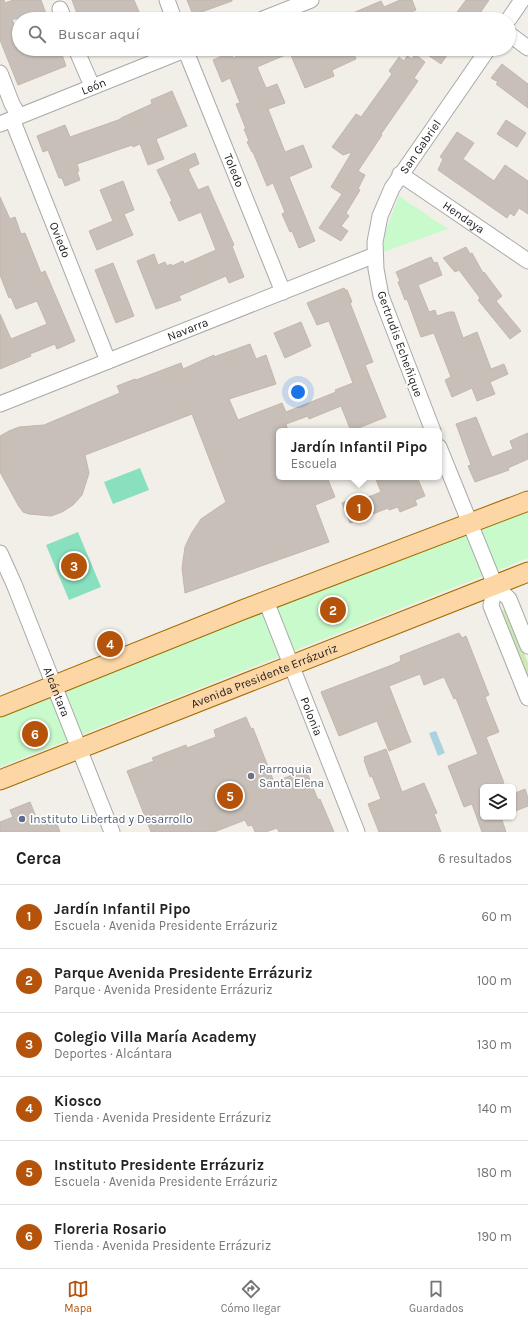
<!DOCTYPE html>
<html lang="es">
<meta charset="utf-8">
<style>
:root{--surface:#fff;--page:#f2f2f2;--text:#222;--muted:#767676;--line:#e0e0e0;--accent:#b45309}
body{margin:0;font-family:Karla,sans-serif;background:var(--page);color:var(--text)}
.controls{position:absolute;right:12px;bottom:12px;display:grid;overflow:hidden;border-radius:6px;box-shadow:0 1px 3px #0004}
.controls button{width:36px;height:36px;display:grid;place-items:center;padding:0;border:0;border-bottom:1px solid var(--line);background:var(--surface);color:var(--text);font:20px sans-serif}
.you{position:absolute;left:298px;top:392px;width:14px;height:14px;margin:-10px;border:3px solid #fff;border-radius:50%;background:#1a73e8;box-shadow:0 0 0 6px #1a73e833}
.badge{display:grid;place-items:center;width:26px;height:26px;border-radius:50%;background:var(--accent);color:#fff;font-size:13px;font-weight:700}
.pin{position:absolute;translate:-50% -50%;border:2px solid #fff;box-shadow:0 1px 4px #0006}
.popup{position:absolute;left:276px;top:428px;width:166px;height:52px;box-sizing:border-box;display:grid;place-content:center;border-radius:6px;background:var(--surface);filter:drop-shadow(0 1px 3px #0005);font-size:13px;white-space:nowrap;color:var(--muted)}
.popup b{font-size:15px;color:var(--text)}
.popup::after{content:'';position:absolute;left:50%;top:100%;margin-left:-8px;border:8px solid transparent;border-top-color:var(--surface)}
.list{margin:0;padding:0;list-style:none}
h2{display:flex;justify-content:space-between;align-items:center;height:52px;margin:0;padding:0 16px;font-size:17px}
h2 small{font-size:13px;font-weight:400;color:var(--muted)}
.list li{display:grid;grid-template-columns:26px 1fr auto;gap:12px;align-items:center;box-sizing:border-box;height:64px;padding:0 16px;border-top:1px solid var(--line)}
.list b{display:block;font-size:15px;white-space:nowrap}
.list p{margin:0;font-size:13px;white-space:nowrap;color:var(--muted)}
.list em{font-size:13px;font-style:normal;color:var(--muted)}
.icon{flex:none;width:22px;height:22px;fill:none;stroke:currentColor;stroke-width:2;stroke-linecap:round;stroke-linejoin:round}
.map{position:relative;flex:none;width:528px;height:832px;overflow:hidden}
.search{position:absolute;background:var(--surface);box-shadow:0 1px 3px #0004;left:12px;right:12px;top:12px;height:44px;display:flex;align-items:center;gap:10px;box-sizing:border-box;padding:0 14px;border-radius:22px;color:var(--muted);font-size:15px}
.sheet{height:436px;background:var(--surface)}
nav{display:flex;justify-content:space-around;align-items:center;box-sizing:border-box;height:56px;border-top:1px solid var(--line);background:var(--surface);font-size:11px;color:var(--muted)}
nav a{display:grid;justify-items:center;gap:2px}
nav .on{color:var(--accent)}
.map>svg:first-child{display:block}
.grass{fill:#cdebb0}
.park{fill:#c8facc}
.pitch{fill:#88e0be}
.water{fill:#aad3df}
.building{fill:#c7bfb8;stroke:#c4b6ab}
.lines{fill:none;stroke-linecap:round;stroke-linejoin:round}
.minor-casing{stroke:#a9a9a9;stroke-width:17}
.major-casing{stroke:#a06b00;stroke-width:21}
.minor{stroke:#fff;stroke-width:15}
.major{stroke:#fcd6a4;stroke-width:19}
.worship-dot{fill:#6b7280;stroke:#fff;stroke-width:1.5}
.service-dot{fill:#5c6f8a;stroke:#fff;stroke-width:1.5}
.labels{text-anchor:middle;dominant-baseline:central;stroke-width:3.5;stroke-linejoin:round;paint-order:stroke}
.street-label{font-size:12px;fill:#222;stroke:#fff}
.worship-label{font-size:12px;fill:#5b616d;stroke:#fff;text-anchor:start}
.service-label{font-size:12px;fill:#4e5e75;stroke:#fff;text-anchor:start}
</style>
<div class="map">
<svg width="528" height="832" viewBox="0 0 528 832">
<rect width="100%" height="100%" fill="#f2efe9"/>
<path class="grass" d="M507,609L528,663V681L501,611Z"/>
<path class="park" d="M399,196L448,229L383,252L385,232Z
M528,508V558L0,767V716Z"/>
<path class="pitch" d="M140,468L149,490L113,504L104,482Z
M78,532L101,587L69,600L46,545Z"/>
<path class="water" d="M436,731L445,753L438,756L429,733Z"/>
<path class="building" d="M0,0H4L5,3L13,0H41L48,19H12L19,38V49H60L66,66L18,85L0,40Z
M72,0H134L142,19H79Z
M187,0H232V1L193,15Z
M400,0H412L416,10L397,18V16L390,19H339L381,1L384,7Z
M466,0H489L476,19H452Z
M255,49H352L356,59L332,70L334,76L305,88L290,53L257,67L266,88L277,84L285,103L268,109L285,152L303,145L312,167L289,177L315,241L299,248L292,231L290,232L282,214L285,212L273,183L267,186L253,152H252L247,142L249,141L244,129H246L236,104L240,103L230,78L222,82L213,60L231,52L233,58Z
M419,49H451L441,64Z
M415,54L425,62L414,78L418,81L381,134L382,135L358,171L365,175L358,189L360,190L346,213L349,216L341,226L348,231L341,241L319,228L342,194L331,187L352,152L343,155L332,147L356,114L361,117L392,74L389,71L399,57L404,61L407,56L412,59Z
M502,64L528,84V108L496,84L498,82L491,78Z
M172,91L187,126L156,139L164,159L148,165L140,144L133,147L132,145L77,164L79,171L77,172L80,180L65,186L62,178H59L48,150L43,152L37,136L65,125L70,137L121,119V118L152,104L151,100Z
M506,120L526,133L517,147L497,134Z
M457,132L474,143L463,159L494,181L505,165L528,181V214L519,208L514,216L510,213L507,218L438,170L443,159L440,157Z
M195,153L199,164L188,169L198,190L208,186L234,245L232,246L244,277L229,283L226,276L179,296L181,300L156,309L137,261L154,254L158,265L165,262L167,266L171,264L172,266L183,261L184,264L216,250L201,212L179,221L170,202L172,201L157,170Z
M123,181L134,210L124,214L133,235L97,250L89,231L113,221L100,190Z
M0,197L10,219L15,217L21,234L25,233L41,273L45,271L75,341L57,349L55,344L30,354L31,356L0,369V314L11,339L47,324L37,301L16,309L11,297L9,298L0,275Z
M466,247L470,254L472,253L483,273L484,272L502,296L496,301L521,331L510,339L478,300L480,298L459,270L455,272L443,258Z
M431,257L434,263L437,262L442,275L418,285L429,312L435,310L437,316L449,312H454L463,338L477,332L491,369L504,364L508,374L490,382L495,394L477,401L472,388L452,397L445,380L451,377L434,333L421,337L407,299L405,300L398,282L400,281L396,272Z
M113,263L134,316L116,323L95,270Z
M344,288L345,290H347L352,302L350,303L373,362L365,365L386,417L351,431L341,406L309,419L308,416L286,424L288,431H279V477H327L335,497L315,505L329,542L185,593L182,568L185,547L191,534L201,519L226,502L192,414L85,455L89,473L82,495L73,505L62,512L51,516L29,514L23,512L18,505L0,472V436L9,431L19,427L44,425L120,393L117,386L135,379L136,380L181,363L183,369L214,355V357L250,344L256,359L266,355L276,384L229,399L238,420L282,403L286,412L336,392L335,390L353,383L329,321L317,325L307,303Z
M301,322L311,346L285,358L274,333Z
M476,417L492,457L513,449L510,441L528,433V459L508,468L509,470L475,482L468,466L471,465L456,424Z
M375,477H417L425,496L415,500L417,505L400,512L398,507L389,510L388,508L350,523L342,503L354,498L356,502L381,492Z
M459,633L462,638L466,636L471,649L489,695L485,697L499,732L486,737L504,783L495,787H483V817H501L506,832H482L472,804L464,807L448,766L478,754L456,698L454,699L444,677L424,685L420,674L389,686L411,742L389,751L377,721L339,736L321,692L392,665L401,661L400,656Z
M246,717L251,729L253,728L274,782L306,770L318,800L320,799L334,832H279L277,828L266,832H255L252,825L248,826L245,820L214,832H151L127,771L154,761L152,758L186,745L187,748L216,737L214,730Z
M386,749L402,792L424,783L437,813L434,814L441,832H379L368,804L381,799L372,776L370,777L364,760L365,759L364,757Z
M525,789L528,798V806L513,812V794Z
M30,802L38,822L54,816L60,832H0V822L13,817L10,810Z"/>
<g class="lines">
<g class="minor-casing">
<g id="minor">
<path d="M167,0L174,19"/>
<path d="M60,9L64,19"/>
<path d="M263,19L311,0"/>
<path d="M509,19L522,0"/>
<path d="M509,34L528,48"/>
<path d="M76,49L92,86"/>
<path id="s1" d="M185,49L283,292"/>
<path d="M0,73L12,104L19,116"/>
<path id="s2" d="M12,119L108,361"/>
<path id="s3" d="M0,124L187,49"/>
<path id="s4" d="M400,174L528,261"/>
<path id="s5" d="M0,404L375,255"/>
<path id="s6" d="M433,431L381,296L376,269L375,242L380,216L392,188L488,49"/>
<path d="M439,447L495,585L509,599L528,646"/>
<path id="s7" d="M0,553L14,584L112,832"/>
<path d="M495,585L491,606L528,698"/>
<path id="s8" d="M266,601L357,832"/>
</g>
</g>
<g class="major-casing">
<g id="major">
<path d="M0,707L242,610L528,501"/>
<path id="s9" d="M0,780L528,572"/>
</g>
</g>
<use href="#minor" class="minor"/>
<use href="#major" class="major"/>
</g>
<circle class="worship-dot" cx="251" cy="776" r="4"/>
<circle class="service-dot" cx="22" cy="819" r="4"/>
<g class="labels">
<g class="street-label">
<text stroke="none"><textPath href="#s3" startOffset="101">León</textPath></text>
<text stroke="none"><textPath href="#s6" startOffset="306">San Gabriel</textPath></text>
<text stroke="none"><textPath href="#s1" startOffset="131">Toledo</textPath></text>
<text stroke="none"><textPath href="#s4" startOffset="77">Hendaya</textPath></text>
<text stroke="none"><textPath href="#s2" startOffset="130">Oviedo</textPath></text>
<text stroke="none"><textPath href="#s5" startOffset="202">Navarra</textPath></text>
<text transform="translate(400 344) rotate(70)">Gertrudis Echeñique</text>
<text stroke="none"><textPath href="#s9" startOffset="284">Avenida Presidente Errázuriz</textPath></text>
<text stroke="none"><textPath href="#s7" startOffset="150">Alcántara</textPath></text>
<text stroke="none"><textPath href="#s8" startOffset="124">Polonia</textPath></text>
</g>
<g class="worship-label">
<text x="259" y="769">Parroquia<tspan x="259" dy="14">Santa Elena</tspan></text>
</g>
<g class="service-label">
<text x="30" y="819">Instituto Libertad y Desarrollo</text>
</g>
</g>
</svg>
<div class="controls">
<button><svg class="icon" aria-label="layers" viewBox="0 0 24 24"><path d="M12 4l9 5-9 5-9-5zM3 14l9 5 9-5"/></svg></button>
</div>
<div class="you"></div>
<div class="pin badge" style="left:359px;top:508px">1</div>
<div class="popup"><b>Jardín Infantil Pipo</b>Escuela</div>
<div class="pin badge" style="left:333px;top:610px">2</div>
<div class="pin badge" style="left:74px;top:566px">3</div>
<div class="pin badge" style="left:110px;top:644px">4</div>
<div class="pin badge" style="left:230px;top:796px">5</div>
<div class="pin badge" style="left:35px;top:734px">6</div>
<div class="search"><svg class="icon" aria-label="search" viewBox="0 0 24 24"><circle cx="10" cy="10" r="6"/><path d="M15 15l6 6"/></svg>Buscar aquí</div>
</div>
<section class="sheet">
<h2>Cerca<small>6 resultados</small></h2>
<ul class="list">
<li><span class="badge">1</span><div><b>Jardín Infantil Pipo</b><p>Escuela · Avenida Presidente Errázuriz</p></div><em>60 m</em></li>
<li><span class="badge">2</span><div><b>Parque Avenida Presidente Errázuriz</b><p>Parque · Avenida Presidente Errázuriz</p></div><em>100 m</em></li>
<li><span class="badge">3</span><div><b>Colegio Villa María Academy</b><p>Deportes · Alcántara</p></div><em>130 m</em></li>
<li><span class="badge">4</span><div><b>Kiosco</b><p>Tienda · Avenida Presidente Errázuriz</p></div><em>140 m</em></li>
<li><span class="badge">5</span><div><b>Instituto Presidente Errázuriz</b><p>Escuela · Avenida Presidente Errázuriz</p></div><em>180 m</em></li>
<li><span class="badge">6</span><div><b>Floreria Rosario</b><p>Tienda · Avenida Presidente Errázuriz</p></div><em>190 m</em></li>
</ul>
</section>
<nav>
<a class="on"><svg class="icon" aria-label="map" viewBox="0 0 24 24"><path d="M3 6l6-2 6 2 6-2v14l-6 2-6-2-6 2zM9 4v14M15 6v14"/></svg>Mapa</a>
<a><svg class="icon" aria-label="directions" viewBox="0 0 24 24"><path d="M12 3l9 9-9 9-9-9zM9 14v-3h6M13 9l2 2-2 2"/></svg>Cómo llegar</a>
<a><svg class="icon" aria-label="saved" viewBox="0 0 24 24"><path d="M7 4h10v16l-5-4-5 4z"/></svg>Guardados</a>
</nav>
